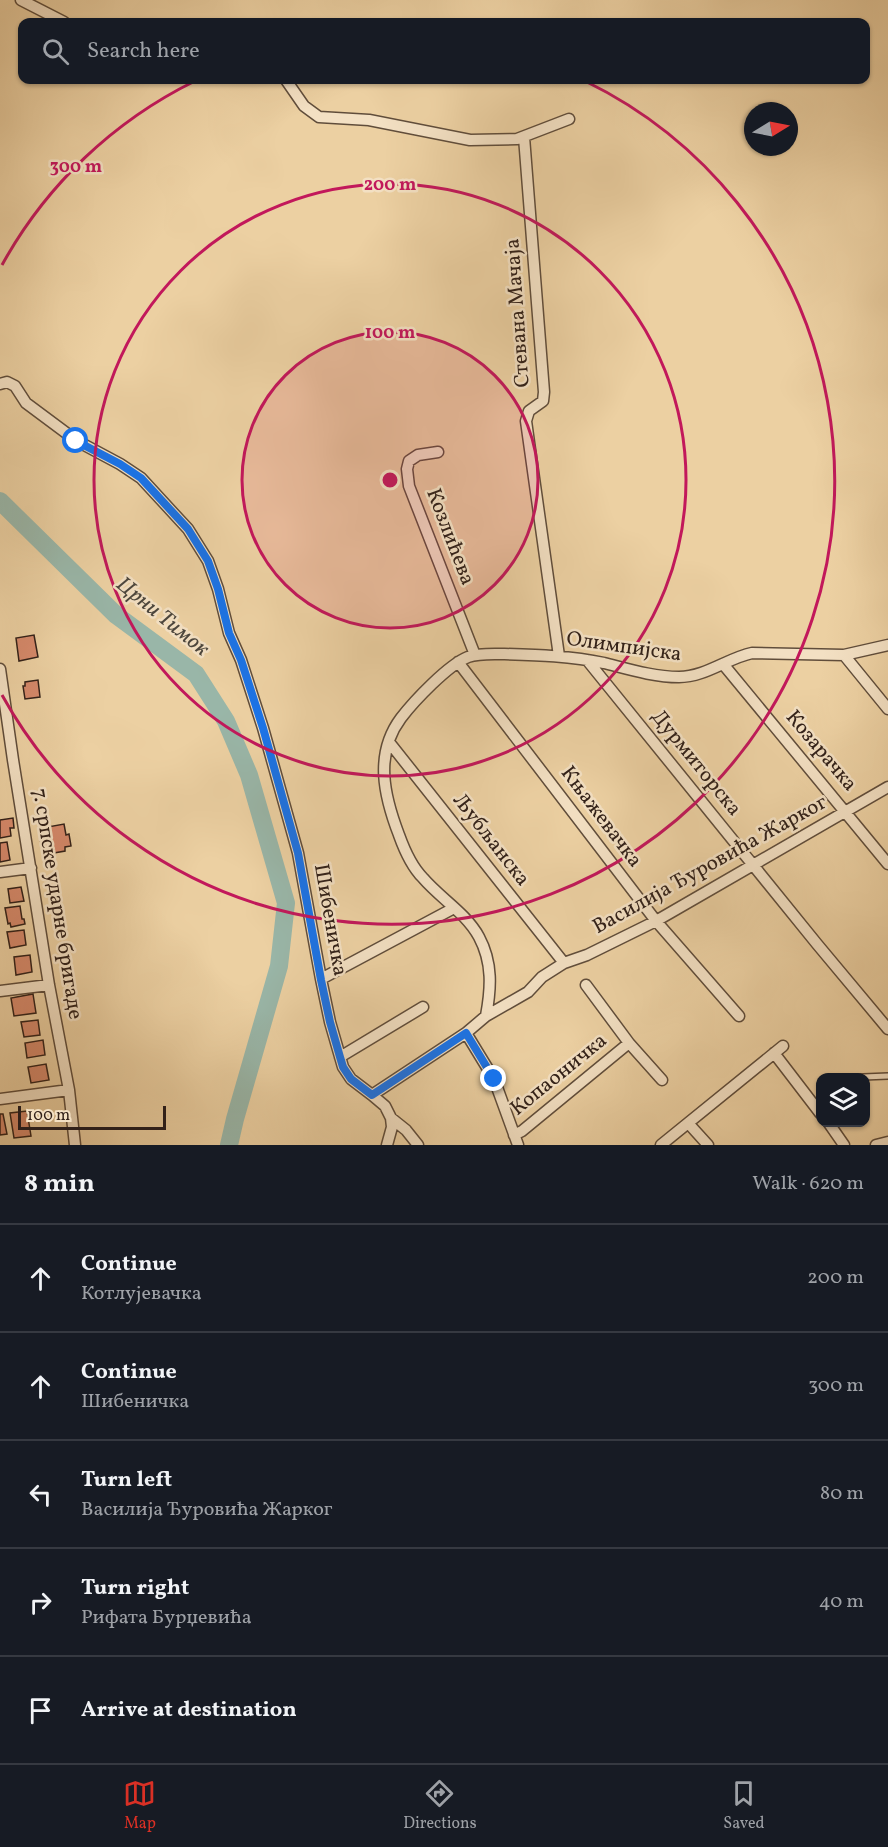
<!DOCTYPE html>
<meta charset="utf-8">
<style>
:root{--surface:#171b24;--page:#20242c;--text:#f1f3f6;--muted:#9ea1a6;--line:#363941;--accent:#d93025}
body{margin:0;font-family:Vollkorn,serif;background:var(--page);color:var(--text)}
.controls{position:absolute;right:18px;bottom:18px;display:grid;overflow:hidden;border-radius:12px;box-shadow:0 2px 4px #0004}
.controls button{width:54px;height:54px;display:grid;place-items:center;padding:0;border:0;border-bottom:2px solid var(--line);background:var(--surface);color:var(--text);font:30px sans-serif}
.compass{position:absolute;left:744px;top:102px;width:54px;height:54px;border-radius:50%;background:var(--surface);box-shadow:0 2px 4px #0004;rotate:80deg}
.scale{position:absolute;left:18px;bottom:15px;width:148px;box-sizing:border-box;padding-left:6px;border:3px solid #322119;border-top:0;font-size:16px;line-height:21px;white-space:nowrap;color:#322119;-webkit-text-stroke:4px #f3e0c3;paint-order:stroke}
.stop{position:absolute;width:18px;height:18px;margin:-14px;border:4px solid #1a73e8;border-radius:50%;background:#fff}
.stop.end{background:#1a73e8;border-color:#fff;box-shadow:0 2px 6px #0008}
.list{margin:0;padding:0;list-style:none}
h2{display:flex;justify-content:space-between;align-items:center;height:78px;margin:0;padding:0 24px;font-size:26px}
h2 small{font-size:20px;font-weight:400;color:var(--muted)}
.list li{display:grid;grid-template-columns:39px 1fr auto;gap:18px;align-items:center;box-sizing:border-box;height:108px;padding:0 24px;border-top:2px solid var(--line)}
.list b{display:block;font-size:22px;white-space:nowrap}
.list p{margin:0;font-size:20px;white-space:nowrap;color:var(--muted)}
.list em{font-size:20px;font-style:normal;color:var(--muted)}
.icon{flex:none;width:33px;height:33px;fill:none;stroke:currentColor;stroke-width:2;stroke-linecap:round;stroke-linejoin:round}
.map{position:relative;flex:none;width:888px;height:1145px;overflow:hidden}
.search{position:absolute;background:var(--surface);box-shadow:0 2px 4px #0004;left:18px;right:18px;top:18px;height:66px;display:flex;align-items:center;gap:15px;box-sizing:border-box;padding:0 21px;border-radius:12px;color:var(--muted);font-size:22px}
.sheet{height:618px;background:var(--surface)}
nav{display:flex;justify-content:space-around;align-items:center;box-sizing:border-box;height:84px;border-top:2px solid var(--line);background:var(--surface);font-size:16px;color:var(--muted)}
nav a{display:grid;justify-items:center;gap:3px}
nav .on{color:var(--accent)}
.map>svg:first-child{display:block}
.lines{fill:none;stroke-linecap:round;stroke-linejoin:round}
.river{stroke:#99b6a8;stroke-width:18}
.building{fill:#d78a6c;stroke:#322119;stroke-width:1.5}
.lane-casing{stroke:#604d3b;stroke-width:8}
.street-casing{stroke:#604d3b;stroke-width:13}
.lane{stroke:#f3e0c3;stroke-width:5}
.street{stroke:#f3e0c3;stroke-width:10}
.route{stroke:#1a73e8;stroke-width:8}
.ring{fill:none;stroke:#c2185b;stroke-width:3}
.labels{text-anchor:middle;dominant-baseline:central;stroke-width:5;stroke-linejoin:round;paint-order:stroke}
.street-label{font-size:21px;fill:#322119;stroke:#f3e0c3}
.water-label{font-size:22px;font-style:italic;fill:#4c463d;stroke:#f3e0c3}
.centre{fill:#c2185b;stroke:#f3e0c3;stroke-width:3}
.ring-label{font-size:18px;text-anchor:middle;font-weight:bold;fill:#c2185b;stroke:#f3e0c3;stroke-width:5;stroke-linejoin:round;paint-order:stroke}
</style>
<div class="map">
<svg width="888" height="1145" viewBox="0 0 888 1145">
<rect width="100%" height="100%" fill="#ecd0a2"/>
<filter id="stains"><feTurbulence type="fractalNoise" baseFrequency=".00333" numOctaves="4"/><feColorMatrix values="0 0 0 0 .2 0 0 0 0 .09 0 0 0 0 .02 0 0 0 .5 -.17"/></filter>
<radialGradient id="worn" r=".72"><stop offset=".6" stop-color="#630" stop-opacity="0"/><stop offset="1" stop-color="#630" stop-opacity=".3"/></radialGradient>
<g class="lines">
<path class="river" d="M0,501L116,615L196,674L226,721L249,775L286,903L279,966L235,1119L229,1145"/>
</g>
<path class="building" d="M34,635L38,657L19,661L16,638Z
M38,680L40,697L25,699L23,686H25V682Z
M13,818L14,828H10L11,836L0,838V820Z
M64,824L66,835L69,834L71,846L65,847V851L43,855L40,838L43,837L42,828Z
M7,842L10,860L0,862V843Z
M21,887L24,901L10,903L8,889Z
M20,906L22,919H24L25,924L11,927L10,923L8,924L5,908Z
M24,930L26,945L10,948L7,932Z
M30,955L32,972L16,975L14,957Z
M33,994L36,1013L14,1016L11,998Z
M38,1020L40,1035L24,1037L21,1022Z
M43,1040L45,1055L27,1058L25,1043Z
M46,1064L49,1080L31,1083L28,1067Z
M27,1111L31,1136L14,1138L10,1113Z
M0,1114H3L7,1134L0,1135Z"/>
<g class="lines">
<g class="lane-casing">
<path id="lane" d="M839,1078L888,1076"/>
</g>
<g class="street-casing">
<path id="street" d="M21,0L64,22
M286,80L304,106L319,117L369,120L470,140L517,139L569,119
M524,137L544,392L543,401L529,411L526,421L559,656
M0,384L7,382L15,386L26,403L77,441L120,464L141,478L188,529L208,561L218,589L229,633L241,660L263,728L298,853L321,979L330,1022L343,1067L351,1079L372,1095L385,1106L391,1118L406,1130L418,1145
M438,452L418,455L409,461L407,469L409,486L475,655
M844,655L888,709
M587,660L817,944L888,1029
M458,662L656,921L739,1016
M723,664L888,864
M0,669L13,760L49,985L69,1090L75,1145
M389,742L564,963
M0,872L31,868
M321,979L454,908
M586,985L629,1043L662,1080
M0,991L49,985
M486,1016C491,989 493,963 479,937C466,913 441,899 423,878C412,867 404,849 399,835C384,796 374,754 401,718C414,701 448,665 468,657C479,653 492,654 504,654C537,655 571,656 604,663C628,669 654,677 679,677C705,677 728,658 752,653L844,655L888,645
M466,1033L494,1079L518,1145
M774,1053L820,1113
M340,1057L423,1007
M372,1095L466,1033L486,1016L528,992L542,977L564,963L587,955L656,921L888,787
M0,1099L69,1090
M828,1122L844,1145
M688,1123L708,1145
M514,1135L522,1131L629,1043
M387,1145L392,1127L391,1118
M661,1145L783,1046
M876,1145L888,1142"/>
</g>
<use href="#lane" class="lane"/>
<use href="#street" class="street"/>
</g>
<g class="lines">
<path class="route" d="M76,441L120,464L141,478L188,529L208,561L218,589L229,633L241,660L263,728L298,853L321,980L330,1022L340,1057L343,1067L351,1079L372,1095L466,1033L494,1079"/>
</g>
<circle cx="390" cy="480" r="148" fill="#c2185b" fill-opacity=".12"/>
<g class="ring">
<circle cx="390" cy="480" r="148"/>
<circle cx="390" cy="480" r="296"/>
<path d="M2 265A444 444 0 0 1 195 81M585 81A444 444 0 1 1 2 695"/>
</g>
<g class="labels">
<g class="street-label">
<text transform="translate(518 313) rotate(-94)">Стевана Мачаја</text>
<text transform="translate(450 537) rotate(69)">Козлићева</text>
<text transform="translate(624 647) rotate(8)">Олимпијска</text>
<text transform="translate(821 751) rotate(50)">Козарачка</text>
<text transform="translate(696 763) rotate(51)">Дурмиторска</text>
<text transform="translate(601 817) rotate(53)">Књажевачка</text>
<text transform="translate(491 840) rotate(52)">Љубљанска</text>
<text transform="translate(710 865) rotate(-29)">Василија Ђуровића Жарког</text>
<text transform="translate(57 904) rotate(81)">7. српске ударне бригаде</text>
<text transform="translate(330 920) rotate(80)">Шибеничка</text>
<text transform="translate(559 1075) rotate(-39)">Копаоничка</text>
</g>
<g class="water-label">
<text transform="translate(162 617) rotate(39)">Црни Тимок</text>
</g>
</g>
<circle cx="390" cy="480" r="9" class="centre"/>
<g class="ring-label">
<text x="76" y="172">300 m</text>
<text x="390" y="190">200 m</text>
<text x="390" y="338">100 m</text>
</g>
<rect width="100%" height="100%" filter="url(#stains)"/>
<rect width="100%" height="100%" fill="url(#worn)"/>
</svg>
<div class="controls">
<button><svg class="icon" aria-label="layers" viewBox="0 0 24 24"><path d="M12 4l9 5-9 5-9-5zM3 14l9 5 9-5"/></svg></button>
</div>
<svg class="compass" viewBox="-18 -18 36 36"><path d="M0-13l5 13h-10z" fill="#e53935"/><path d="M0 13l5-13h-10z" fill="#9ea1a6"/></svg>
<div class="scale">100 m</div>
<div class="stop" style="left:76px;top:441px"></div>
<div class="stop end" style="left:494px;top:1079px"></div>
<div class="search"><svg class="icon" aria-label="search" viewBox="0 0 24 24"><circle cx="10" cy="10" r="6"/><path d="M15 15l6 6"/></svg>Search here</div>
</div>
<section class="sheet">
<h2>8 min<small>Walk · 620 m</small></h2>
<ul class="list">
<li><svg class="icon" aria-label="ahead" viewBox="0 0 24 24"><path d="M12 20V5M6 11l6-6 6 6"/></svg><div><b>Continue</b><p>Котлујевачка</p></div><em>200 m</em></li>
<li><svg class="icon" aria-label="ahead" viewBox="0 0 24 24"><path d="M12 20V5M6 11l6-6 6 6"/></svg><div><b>Continue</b><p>Шибеничка</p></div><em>300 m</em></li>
<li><svg class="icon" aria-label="left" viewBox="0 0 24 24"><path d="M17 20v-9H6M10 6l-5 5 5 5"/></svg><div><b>Turn left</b><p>Василија Ђуровића Жарког</p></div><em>80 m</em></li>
<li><svg class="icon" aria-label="right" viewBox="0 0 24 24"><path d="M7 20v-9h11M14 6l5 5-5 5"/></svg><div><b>Turn right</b><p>Рифата Бурџевића</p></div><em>40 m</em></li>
<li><svg class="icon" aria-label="arrive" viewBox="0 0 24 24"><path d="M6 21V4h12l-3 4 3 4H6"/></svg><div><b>Arrive at destination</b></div></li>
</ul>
</section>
<nav>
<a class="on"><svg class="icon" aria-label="map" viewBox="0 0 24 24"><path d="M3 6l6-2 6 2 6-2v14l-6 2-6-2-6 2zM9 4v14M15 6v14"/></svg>Map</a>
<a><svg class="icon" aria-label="directions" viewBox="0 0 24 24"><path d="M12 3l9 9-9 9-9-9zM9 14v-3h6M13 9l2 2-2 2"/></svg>Directions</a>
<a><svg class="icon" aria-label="saved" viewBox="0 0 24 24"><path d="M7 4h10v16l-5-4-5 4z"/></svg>Saved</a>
</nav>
